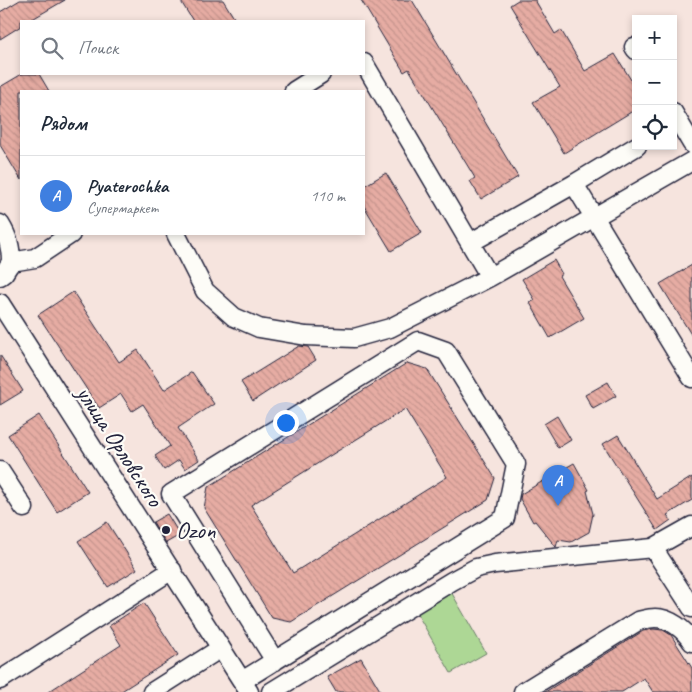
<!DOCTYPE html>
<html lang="ru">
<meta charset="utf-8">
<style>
:root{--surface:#fff;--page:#f2f2f3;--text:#1f2937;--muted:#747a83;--line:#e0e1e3;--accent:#ea580c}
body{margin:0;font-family:Caveat,sans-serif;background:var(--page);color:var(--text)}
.controls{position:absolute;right:15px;top:15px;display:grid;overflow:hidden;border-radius:0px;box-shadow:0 2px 8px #0003}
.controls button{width:45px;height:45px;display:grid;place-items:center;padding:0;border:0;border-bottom:1px solid var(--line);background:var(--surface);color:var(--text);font:25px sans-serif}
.you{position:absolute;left:285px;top:422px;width:18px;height:18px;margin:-12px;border:4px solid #fff;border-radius:50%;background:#1a73e8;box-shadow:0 0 0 8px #1a73e833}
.badge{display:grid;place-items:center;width:32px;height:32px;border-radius:50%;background:var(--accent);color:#fff;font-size:16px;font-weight:700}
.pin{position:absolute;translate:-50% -41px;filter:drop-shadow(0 1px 2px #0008)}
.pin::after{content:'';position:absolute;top:26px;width:18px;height:15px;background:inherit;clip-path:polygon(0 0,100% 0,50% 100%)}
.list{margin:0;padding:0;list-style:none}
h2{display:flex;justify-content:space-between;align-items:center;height:65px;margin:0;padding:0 20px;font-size:21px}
h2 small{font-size:16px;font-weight:400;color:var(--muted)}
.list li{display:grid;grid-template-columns:32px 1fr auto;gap:15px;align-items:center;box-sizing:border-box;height:80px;padding:0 20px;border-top:1px solid var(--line)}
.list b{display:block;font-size:19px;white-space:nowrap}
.list p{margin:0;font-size:16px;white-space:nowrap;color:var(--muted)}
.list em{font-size:16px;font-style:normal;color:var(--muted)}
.icon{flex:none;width:28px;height:28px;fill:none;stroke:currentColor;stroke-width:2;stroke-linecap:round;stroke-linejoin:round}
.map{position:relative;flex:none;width:692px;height:692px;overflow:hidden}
.search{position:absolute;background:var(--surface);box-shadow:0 2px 8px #0003;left:20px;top:20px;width:345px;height:55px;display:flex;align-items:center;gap:12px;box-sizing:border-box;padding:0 18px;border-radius:0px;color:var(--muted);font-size:19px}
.panel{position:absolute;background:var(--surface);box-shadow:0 2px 8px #0003;left:20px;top:90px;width:345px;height:145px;border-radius:0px}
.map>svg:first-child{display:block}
.grass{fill:#add795;stroke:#687c68}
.building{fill:url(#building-back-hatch);stroke:#22223b;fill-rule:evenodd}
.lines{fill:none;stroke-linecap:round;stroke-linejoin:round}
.minor-casing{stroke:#22223b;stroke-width:21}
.minor{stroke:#fdfcf7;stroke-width:18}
.poi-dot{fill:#22223b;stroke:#fdfcf7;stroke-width:2}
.labels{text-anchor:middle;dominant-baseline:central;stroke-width:4.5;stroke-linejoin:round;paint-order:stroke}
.street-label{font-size:24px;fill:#22223b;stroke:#fdfcf7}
.poi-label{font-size:24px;fill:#22223b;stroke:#fdfcf7;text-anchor:start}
</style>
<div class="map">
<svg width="692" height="692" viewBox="0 0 692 692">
<defs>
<pattern id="building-back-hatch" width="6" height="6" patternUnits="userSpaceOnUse" patternTransform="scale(1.25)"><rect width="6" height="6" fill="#e6aca3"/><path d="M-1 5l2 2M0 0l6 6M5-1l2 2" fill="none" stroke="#c5948d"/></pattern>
</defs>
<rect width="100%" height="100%" fill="#f6e4de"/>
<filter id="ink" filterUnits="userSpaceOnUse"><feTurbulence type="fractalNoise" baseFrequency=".02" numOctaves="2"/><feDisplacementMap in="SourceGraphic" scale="10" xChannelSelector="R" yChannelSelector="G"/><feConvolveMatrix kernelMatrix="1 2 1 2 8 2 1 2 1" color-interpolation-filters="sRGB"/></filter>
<g filter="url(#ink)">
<path class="grass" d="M450,590L486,653L451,673L415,610Z"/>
<path class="building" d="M20,0H65L29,21H21V26L0,39V12Z
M180,0H223L236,21H193Z
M361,0H412L518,177L481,199L470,181L475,178L409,69L404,72Z
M518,0H535L555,34L561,30L585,71L615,54L636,88V109L564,153L533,102L560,87L510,5Z
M22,74H39L49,91H21V180L0,145V87Z
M386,173L422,233L391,251L364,206V186Z
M554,260L562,274L559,276L584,318L550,338L530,303L535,300L522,279Z
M692,265V336L660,284Z
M73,292L119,362L138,350L164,390L192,372L214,404L178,428L199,460L185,469L179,460L164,470L155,456L170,446L143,404L132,411L121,394L99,408L38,315Z
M299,346L308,347L316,360L253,401L241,382Z
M0,355L23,391L0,405Z
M407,363L427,369L495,478L488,500L291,622L272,618L204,508L208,487ZM405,409L447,477L293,573L251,505Z
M608,382L616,396L593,409L585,395Z
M39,415L88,492L57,512L8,435Z
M557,416L571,440L558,448L544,424Z
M618,435L657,499L692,477V500L667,515L671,520L657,530L603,444Z
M574,463L589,490L587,491L593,514L589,532L571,542L558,540L556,547L535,521L533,522L520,499L521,494Z
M167,514L180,535L166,543L153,522Z
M107,522L137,569L108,587L78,541Z
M144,603L178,655L120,692H48L121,645L109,626Z
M653,629L663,630L671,635L692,668V692H653L644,678L622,692H545L643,631Z
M361,658L381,692H336L327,677Z"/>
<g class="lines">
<g class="minor-casing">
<path id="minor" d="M634,47L636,50
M364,63L490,277
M294,91L321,74
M673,112L692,144
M574,184L692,378
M0,224C8,237 11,247 11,262
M176,234L205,291L234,317L259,328L306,336L354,338L390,328L490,277L692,161
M470,243L574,184L637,146
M11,262L35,258L71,234
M0,276L4,273L11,262
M0,303L249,692
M0,471L24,508
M653,548L692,608
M0,680L172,570
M242,681L505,518L516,464L446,351L418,341L171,494L275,661
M152,692L221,648
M271,692L452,581L476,568L495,564L653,548L692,526
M523,692L638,621C643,620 649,618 655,618C670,618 685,630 692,642"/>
</g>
<use href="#minor" class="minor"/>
</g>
</g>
<circle class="poi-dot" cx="166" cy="530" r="5"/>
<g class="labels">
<g class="street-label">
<text transform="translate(120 446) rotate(57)">улица Орловского</text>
</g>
<g class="poi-label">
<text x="176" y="530">Ozon</text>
</g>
</g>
</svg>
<div class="controls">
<button>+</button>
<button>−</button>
<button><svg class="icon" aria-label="locate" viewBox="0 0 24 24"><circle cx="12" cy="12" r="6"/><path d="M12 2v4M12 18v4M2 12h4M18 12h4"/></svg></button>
</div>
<div class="you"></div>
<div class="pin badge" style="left:558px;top:506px;background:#3f7fe0">A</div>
<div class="search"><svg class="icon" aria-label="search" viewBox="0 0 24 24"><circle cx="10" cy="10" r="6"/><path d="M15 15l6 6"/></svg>Поиск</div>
<section class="panel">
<h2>Рядом<small></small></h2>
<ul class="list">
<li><span class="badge" style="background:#3f7fe0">A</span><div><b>Pyaterochka</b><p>Супермаркет</p></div><em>110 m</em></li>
</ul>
</section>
</div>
